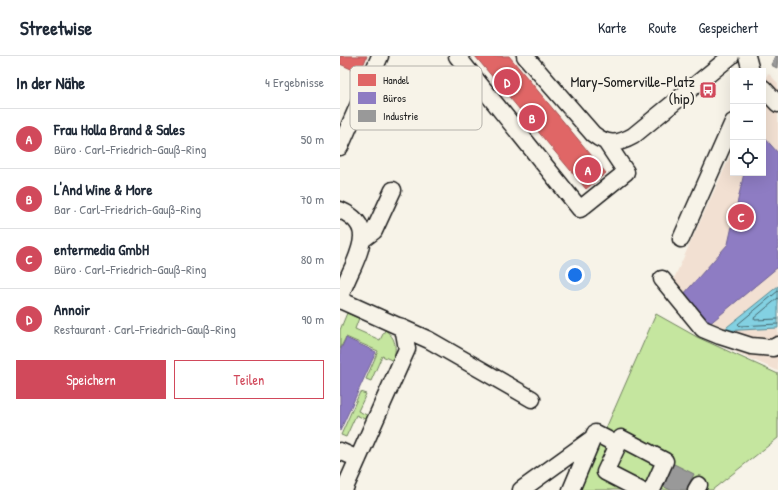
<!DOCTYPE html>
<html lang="de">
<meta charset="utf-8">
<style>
:root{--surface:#fff;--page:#f2f2f3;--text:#1f2937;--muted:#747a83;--line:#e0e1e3;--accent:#d1495b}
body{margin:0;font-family:"Patrick Hand",sans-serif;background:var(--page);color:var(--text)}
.controls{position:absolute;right:12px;top:12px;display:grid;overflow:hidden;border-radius:0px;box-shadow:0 4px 16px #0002}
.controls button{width:36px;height:36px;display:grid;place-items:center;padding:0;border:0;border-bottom:1px solid var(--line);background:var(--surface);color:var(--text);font:20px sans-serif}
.you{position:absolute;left:235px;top:219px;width:14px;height:14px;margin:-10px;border:3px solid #fff;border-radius:50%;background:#1a73e8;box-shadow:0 0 0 6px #1a73e833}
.badge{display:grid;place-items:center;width:26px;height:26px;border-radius:50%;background:var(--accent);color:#fff;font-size:13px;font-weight:700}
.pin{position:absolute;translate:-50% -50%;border:2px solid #fff;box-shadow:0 1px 4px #0006}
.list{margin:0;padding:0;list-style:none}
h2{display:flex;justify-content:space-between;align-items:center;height:52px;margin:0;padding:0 16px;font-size:17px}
h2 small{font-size:13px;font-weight:400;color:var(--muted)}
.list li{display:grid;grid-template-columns:26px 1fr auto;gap:12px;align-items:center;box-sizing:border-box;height:60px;padding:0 16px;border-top:1px solid var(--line)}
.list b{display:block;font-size:15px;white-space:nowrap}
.list p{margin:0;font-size:13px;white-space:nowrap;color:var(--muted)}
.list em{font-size:13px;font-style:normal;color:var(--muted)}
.actions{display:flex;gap:8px;padding:12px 16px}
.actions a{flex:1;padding:9px 0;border:1px solid var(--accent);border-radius:0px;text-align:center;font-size:14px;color:var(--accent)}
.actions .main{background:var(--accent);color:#fff}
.icon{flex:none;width:22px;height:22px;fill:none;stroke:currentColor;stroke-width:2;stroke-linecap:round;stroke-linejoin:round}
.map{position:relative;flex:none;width:438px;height:434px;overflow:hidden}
header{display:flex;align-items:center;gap:24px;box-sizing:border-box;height:56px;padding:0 20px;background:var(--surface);border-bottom:1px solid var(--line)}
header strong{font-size:19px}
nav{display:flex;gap:22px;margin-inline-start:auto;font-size:14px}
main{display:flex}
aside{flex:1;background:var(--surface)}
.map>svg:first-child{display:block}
.built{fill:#f2e0d2}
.green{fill:#c5e69f;stroke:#70815e}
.water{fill:#83d1e2;stroke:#5a8993}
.shops{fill:#e06666;stroke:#a55050}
.offices{fill:#8e7cc3;stroke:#6c5f91}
.industry{fill:#999;stroke:#747474}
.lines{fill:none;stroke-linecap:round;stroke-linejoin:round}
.shore{stroke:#45646b;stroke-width:1}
.minor-casing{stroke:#1c1c1c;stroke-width:19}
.minor{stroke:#f7f3e8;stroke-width:16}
.labels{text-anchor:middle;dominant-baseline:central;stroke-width:4;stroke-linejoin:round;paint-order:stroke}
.poi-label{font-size:15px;fill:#1c1c1c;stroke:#f7f3e8;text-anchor:end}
.key{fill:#f7f3e8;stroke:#b5b2ab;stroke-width:1}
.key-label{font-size:11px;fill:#1c1c1c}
</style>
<header>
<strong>Streetwise</strong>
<nav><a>Karte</a><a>Route</a><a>Gespeichert</a></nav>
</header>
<main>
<aside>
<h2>In der Nähe<small>4 Ergebnisse</small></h2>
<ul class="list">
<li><span class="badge">A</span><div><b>Frau Holla Brand &amp; Sales</b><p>Büro · Carl-Friedrich-Gauß-Ring</p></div><em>50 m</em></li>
<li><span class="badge">B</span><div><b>L'And Wine &amp; More</b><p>Bar · Carl-Friedrich-Gauß-Ring</p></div><em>70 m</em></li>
<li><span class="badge">C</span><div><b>entermedia GmbH</b><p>Büro · Carl-Friedrich-Gauß-Ring</p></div><em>80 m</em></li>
<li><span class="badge">D</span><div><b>Annoir</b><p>Restaurant · Carl-Friedrich-Gauß-Ring</p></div><em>90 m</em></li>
</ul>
<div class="actions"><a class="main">Speichern</a><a>Teilen</a></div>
</aside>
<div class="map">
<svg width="438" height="434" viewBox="0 0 438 434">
<rect width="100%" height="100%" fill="#f7f3e8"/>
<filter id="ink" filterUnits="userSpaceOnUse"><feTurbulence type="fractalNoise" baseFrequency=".025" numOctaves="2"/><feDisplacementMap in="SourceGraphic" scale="8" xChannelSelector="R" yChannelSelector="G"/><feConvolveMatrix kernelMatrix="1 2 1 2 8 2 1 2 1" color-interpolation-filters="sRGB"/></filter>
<g filter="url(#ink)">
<path class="built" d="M428,17L438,27V315L358,279L325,242L393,94V117H423V28Z"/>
<path class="green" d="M7,257L19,262L15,273L40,284L45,274C57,283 56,291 54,305L42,300L31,325L26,323L38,295L6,281L0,293V274Z
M316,258L357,281L438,318V382L372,434H239Z
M20,336L26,338L18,355L29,360L27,364L16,359L6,381L1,379Z"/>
<path class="water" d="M438,230V272L382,275Z"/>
<path class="shops" d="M0,0H27L20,17L0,8Z
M135,0H169L266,117L246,133Z"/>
<path class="offices" d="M423,80L438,97V211L368,269L343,239L388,188L404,117H423Z
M6,282L36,296L0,375V295Z"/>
<path class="industry" d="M435,0H438L437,12L431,9Z
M330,406L354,418L346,434H331L320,429Z"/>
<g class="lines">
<path class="shore" d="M438,235L398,268L400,270L438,268
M438,242L414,262L415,264L438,263"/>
<g class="minor-casing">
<path id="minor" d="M117,0L240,153L286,116L266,86
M185,0L253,78C267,89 277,89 293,80L391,0
M407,0L411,15
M423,32L438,48
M0,91L40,0
M0,154C30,167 24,186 13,211C8,221 4,231 0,240
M341,183L393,66
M22,184L34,175L53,134
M322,223L363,273L380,280L411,290L433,292L438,289
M0,244L89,284L192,343
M278,389L281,382L325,405L312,434
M0,395L18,403
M4,434L67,293L64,276L59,270
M181,434L253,382
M231,434L255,377L278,389L265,416L300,434
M356,434L359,429"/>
</g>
<use href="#minor" class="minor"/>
</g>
</g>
<defs>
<g id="bus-square" transform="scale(0.9)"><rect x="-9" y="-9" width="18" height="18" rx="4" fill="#d1495b" stroke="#f7f3e8"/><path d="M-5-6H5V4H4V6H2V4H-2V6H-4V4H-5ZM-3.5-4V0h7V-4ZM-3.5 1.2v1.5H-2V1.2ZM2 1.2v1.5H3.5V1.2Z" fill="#fff"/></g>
</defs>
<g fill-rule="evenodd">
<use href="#bus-square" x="368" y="34"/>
</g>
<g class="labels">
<g class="poi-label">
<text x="355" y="25">Mary-Somerville-Platz<tspan x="355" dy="17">(hip)</tspan></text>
</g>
</g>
<rect x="10" y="10" width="132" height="64" rx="6" class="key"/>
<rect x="18" y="18" width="18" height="12" fill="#e06666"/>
<rect x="18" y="36" width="18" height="12" fill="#8e7cc3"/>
<rect x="18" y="54" width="18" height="12" fill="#999"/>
<g class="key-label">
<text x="43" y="28">Handel</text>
<text x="43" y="46">Büros</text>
<text x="43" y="64">Industrie</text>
</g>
</svg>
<div class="controls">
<button>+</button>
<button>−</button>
<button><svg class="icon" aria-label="locate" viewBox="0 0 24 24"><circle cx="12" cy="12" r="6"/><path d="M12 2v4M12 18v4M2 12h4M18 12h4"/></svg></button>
</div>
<div class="you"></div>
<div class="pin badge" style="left:248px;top:114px">A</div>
<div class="pin badge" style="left:192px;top:62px">B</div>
<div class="pin badge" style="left:401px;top:161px">C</div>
<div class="pin badge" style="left:167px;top:26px">D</div>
</div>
</main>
